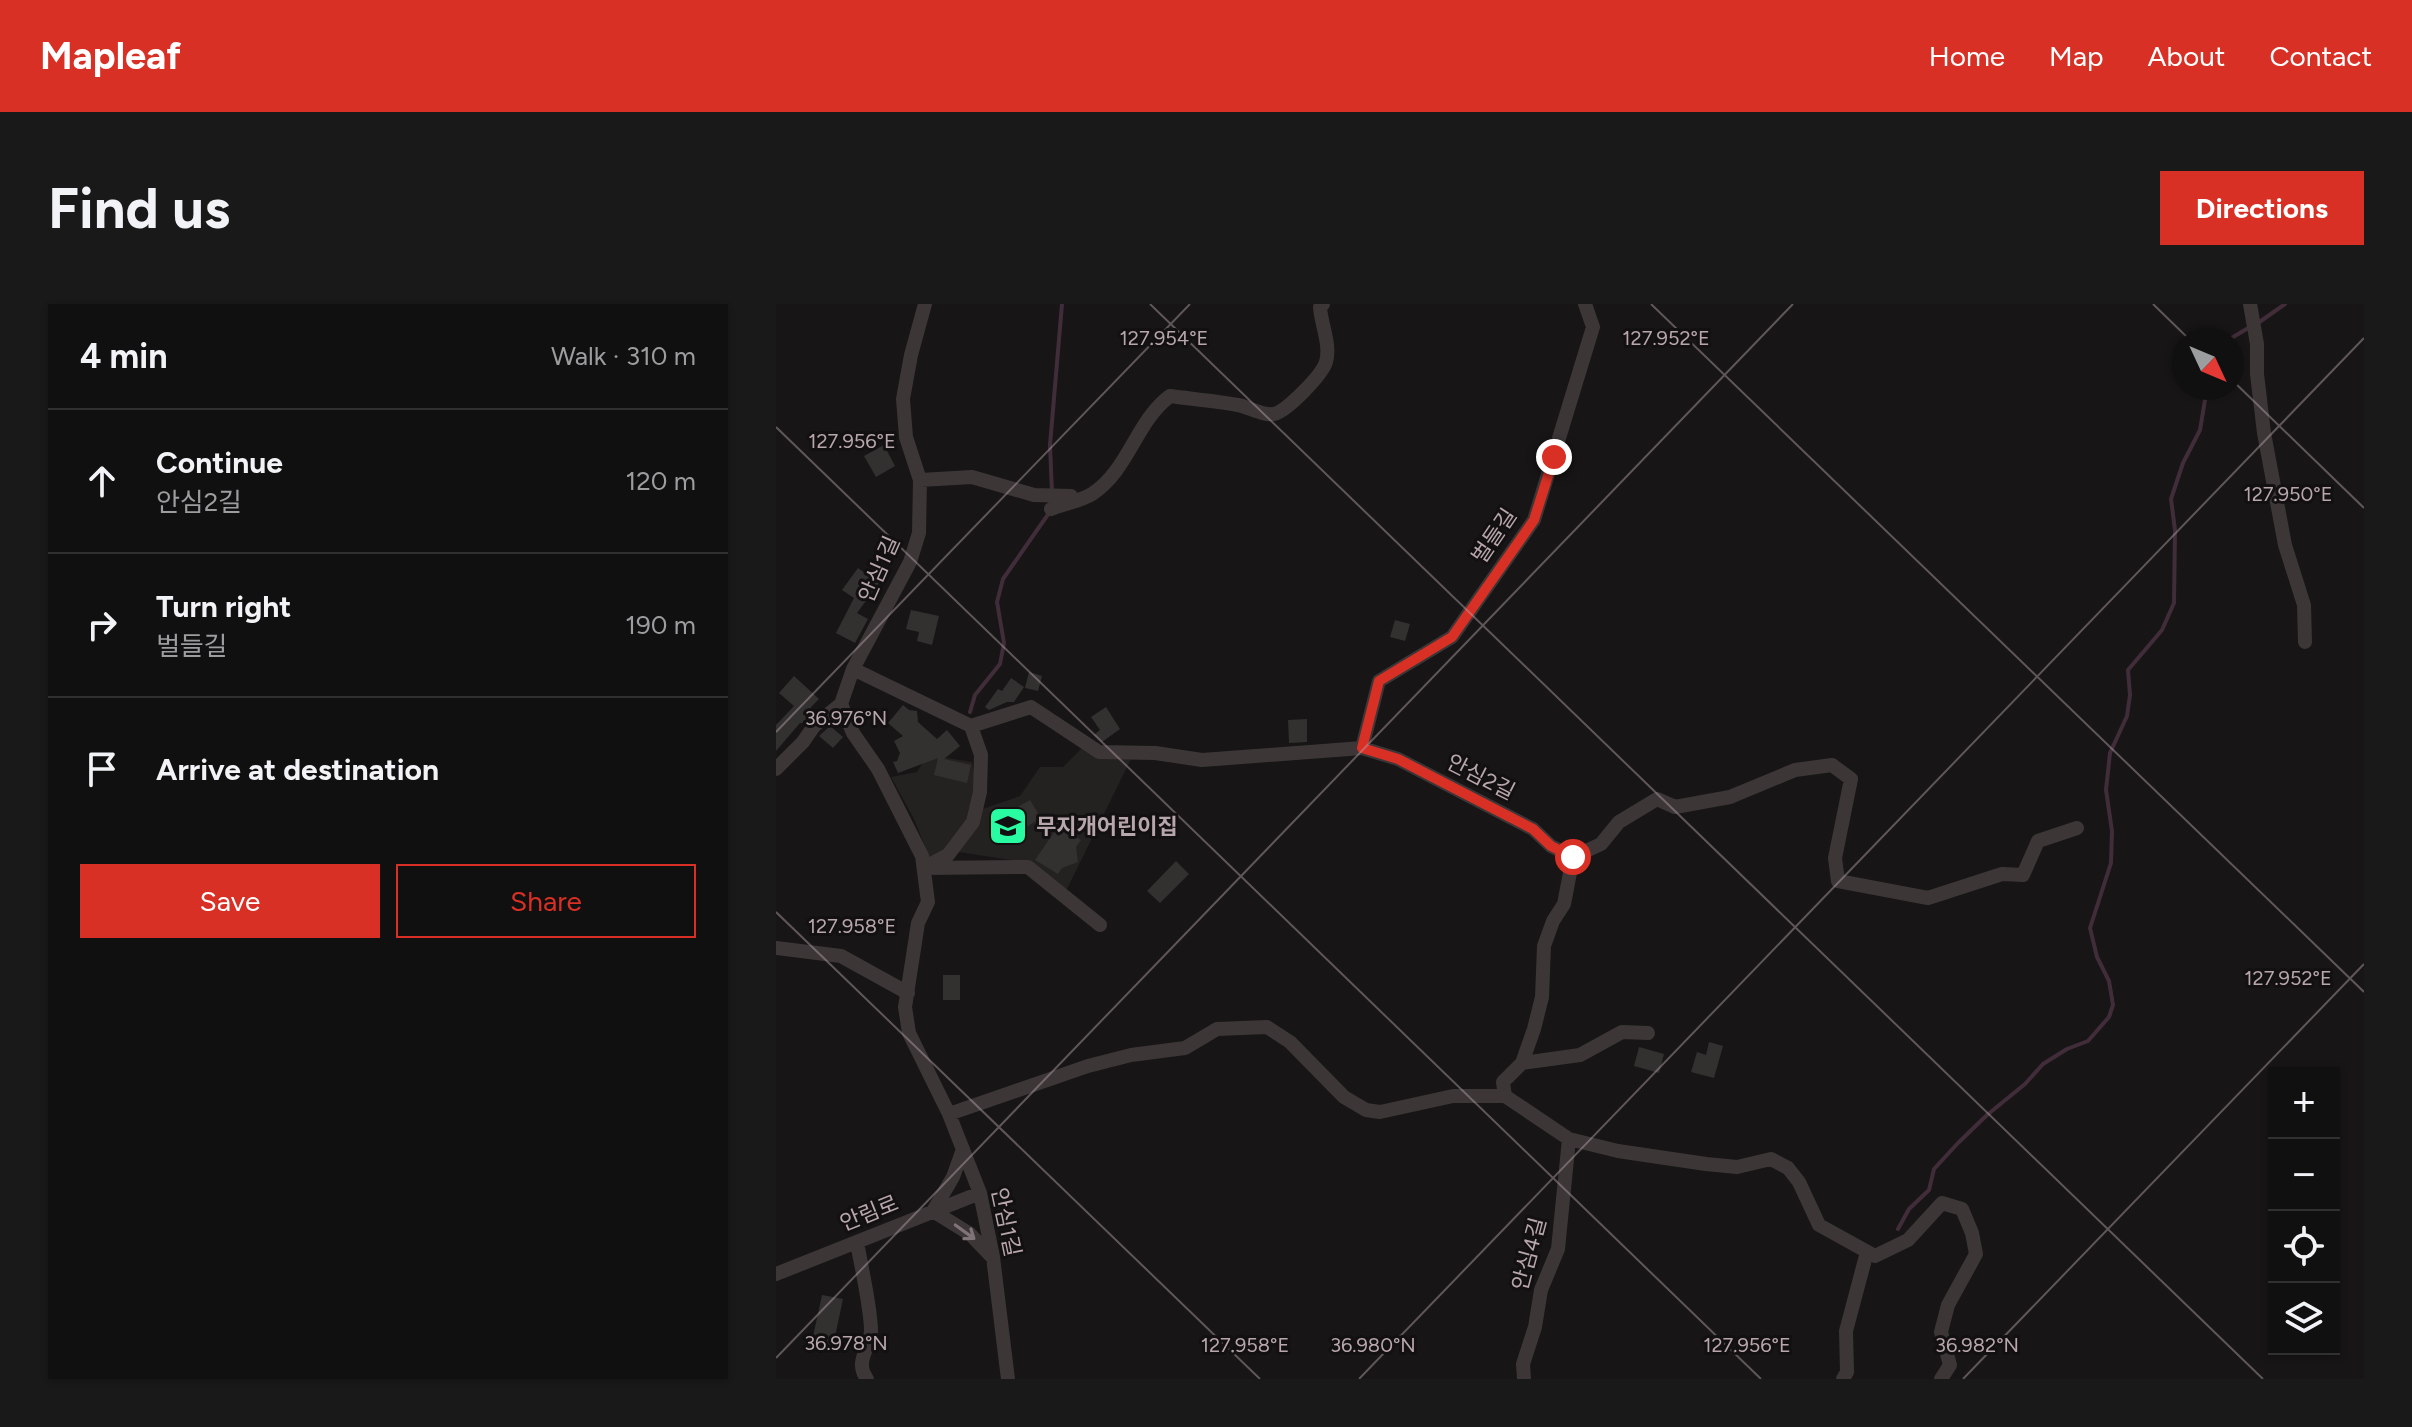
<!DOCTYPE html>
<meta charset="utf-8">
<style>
:root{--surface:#111010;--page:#1a1919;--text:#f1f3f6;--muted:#9c9d9f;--line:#303030;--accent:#d93025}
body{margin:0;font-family:Figtree,"Noto Sans KR",sans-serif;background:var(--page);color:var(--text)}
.controls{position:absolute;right:24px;bottom:24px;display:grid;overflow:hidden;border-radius:0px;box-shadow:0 2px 6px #0004}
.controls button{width:72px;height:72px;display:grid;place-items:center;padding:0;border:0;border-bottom:2px solid var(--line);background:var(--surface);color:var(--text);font:40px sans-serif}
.compass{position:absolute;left:1396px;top:24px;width:72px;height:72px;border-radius:50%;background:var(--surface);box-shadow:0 2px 6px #0004;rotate:134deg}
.stop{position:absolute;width:24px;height:24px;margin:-18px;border:6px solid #d93025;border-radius:50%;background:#fff}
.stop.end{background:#d93025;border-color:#fff;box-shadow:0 2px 8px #0008}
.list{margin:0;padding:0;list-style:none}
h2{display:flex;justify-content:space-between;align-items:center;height:104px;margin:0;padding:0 32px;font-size:34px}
h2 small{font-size:26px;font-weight:400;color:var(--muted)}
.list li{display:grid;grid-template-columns:52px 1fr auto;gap:24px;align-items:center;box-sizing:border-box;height:144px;padding:0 32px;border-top:2px solid var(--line)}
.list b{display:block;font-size:30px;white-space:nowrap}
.list p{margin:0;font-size:26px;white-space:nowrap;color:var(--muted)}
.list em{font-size:26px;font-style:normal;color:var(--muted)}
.actions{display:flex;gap:16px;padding:24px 32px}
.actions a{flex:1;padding:18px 0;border:2px solid var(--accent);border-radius:0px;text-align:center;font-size:28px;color:var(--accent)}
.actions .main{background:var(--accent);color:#fff}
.icon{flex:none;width:44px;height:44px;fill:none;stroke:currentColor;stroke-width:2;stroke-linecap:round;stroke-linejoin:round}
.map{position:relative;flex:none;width:1588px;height:1075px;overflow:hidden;border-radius:0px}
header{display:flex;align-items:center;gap:48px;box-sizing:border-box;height:112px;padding:0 40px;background:var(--accent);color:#fff}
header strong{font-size:38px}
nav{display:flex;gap:44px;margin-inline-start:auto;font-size:28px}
.intro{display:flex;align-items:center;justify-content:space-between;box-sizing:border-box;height:192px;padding:0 48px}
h1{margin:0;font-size:56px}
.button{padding:20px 36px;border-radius:0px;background:var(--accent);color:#fff;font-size:28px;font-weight:700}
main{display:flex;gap:48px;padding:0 48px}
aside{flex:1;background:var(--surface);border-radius:0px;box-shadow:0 2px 6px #0004}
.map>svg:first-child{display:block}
.built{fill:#242121}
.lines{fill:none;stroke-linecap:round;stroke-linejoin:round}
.stream{stroke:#412d39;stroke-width:4}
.building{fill:#333030}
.minor{stroke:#3c3637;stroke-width:14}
.oneway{stroke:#807478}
.route{stroke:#d93025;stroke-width:10}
.ticks{fill:none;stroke:#b8a6ad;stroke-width:2;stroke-opacity:0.45}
.labels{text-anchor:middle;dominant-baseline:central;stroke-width:6;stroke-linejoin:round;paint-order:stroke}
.street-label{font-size:22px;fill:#b8a6ad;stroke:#121010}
.poi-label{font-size:22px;font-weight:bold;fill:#b8a6ad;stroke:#121010;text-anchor:start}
.ticks-label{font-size:20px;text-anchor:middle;fill:#b8a6ad;stroke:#121010;stroke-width:6;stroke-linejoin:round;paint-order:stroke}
</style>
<header>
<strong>Mapleaf</strong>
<nav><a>Home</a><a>Map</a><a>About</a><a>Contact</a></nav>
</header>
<div class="intro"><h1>Find us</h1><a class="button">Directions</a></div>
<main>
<aside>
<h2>4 min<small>Walk · 310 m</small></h2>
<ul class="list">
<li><svg class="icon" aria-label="ahead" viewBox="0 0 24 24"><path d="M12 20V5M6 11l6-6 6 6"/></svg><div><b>Continue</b><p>안심2길</p></div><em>120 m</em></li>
<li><svg class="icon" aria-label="right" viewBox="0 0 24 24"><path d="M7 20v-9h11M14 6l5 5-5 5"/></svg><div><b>Turn right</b><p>벌들길</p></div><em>190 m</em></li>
<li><svg class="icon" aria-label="arrive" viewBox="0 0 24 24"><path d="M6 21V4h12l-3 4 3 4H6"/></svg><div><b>Arrive at destination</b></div></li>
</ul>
<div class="actions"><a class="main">Save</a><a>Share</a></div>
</aside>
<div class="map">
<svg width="1588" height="1075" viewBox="0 0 1588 1075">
<rect width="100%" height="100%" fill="#171515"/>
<path class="built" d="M306,444L357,451L289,589L248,558L182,548L154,555L138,515L115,473L141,468L152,451L196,458L200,480L198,508L244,492L264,463H287Z"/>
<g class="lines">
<path class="stream" d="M1482,19L1509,0
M1452,36L1474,23
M276,189L274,141L286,0
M194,408L199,391L224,360L228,339L221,298L227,275L273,209
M1122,925L1133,905L1153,886L1158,865L1182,839L1211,811L1249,780L1267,760L1291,745L1312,737L1333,713L1337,701L1333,677L1321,653L1314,624L1335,559L1336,527L1330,486L1334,449L1351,412L1354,391L1352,366L1386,326L1398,299L1399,226L1395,195L1407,159L1424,126L1431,84"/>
</g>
<path class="building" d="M108,141L119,162L100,173L88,152Z
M82,264L103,279L81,309L92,315L79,339L60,329L78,294L66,286Z
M135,306L163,312L156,341L141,337L143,328L130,325Z
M619,316L634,320L629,337L614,333Z
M253,368L266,372L262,387L249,384Z
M18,372L43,395L35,403L39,409L28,419H24L0,447V421L18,402L3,389Z
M235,374L248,383L238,398H231L213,406L209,403L222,385L226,387Z
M127,401L133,406L141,407L142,418L161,435L171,426L184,442L168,455L195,461L191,479L158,471L162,454L122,469L117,458L121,457L124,449L118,437L127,432L112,419Z
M330,403L344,425L326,438L318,431L324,426L315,413Z
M531,415V438L513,439L512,416Z
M54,422L67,433L57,444L43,432Z
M254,496L265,514L226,538L214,519Z
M283,521L305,536L300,543L302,558L286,564L282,570L259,556Z
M400,557L413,570L384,599L371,587Z
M167,671H184V696H167Z
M933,738L947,742L938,774L915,768L921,748L930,751Z
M863,743L888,750L883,769L858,762Z
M46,991L67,995L57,1042L36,1037Z"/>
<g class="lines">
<path class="minor" d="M149,0L135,51L127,95L130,133L144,176L143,229L134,258L77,365L65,400L77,429L102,465L146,552L152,598L142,619L129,703L133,729L173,810L204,889L217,953L232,1075
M1474,0L1481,40V70L1488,129L1509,241L1528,301L1529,338
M144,176L196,173L258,191L295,192
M275,205C287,200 305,197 316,190C353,166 360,117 394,92C417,95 440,97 462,101C473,103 487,112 498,110C511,107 546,71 550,58C555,41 545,20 544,3L547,0
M77,365L195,422L255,403L323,448L379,449L426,456L586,444L622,455L757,525L775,542L797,553L825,540L843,518L881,495L899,503L954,493L1019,466L1056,461L1075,475L1059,554L1062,577L1152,594L1226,570L1247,571L1262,537L1301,524
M586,444L603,377L676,333L758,216L817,23L809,0
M0,465L27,438L38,422L65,400
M151,562L172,551L197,518L204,488L205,451L195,422
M148,564L252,563L324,621
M0,644L65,652L132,689
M746,759L804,751L846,728L872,729
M729,792L727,778L746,759L758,725L766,693L768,642L777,617L788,600L797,553
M173,810L312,762L355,751L409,744L441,725L491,723L514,738L568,793L590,806L604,808L677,792H729L793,835L842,847L930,860L961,863L995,855L1012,864L1023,878L1043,921L1099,952L1132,936L1166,899L1186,905L1196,929L1200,950L1172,1001L1165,1028L1174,1061L1165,1075
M187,845L177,873L157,907L194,930L215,952
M81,938C85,962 95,1004 95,1027C94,1045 78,1057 91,1075
M0,970L204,889
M748,1075L747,1060L759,1023L765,986L782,945L793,835
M1067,1075L1071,1068L1070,1027L1091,948"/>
</g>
<defs><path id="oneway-shaft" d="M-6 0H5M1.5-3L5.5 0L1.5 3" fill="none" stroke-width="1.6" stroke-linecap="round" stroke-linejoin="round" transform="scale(2)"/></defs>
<use class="oneway" href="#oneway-shaft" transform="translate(189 928) rotate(36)"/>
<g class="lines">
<path class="route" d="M778,153L758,216L676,333L603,377L586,444L622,455L757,525L775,542L797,553"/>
</g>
<path class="ticks" d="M374,0L1487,1075M875,0L1588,688M1377,0L1414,36M1456,76L1588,204M0,123L985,1075M0,428L414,0M0,608L484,1075M0,1054L1017,0M583,1075L1588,34M1187,1075L1588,660"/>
<defs>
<g id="school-square" transform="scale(2)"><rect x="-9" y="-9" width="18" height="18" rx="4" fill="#29fba2" stroke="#121010"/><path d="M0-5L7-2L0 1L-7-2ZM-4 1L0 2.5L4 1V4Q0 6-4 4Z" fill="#111"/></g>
</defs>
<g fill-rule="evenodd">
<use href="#school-square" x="232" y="522"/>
</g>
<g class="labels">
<g class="street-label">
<text transform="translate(718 232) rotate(-56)">벌들길</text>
<text transform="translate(103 265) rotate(-66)">안심1길</text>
<text transform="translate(705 473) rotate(27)">안심2길</text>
<text transform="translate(93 909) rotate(-22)">안림로</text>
<text transform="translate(230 918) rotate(78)">안심1길</text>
<text transform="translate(753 950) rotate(-75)">안심4길</text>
</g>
<g class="poi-label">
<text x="260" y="522">무지개어린이집</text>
</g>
</g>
<g class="ticks-label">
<text x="388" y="41">127.954°E</text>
<text x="890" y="41">127.952°E</text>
<text x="76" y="144">127.956°E</text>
<text x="1512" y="197">127.950°E</text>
<text x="70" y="421">36.976°N</text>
<text x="76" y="629">127.958°E</text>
<text x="1512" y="681">127.952°E</text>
<text x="70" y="1046">36.978°N</text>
<text x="597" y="1048">36.980°N</text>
<text x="1201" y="1048">36.982°N</text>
<text x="469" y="1048">127.958°E</text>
<text x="971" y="1048">127.956°E</text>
</g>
</svg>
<div class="controls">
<button>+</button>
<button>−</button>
<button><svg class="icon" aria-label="locate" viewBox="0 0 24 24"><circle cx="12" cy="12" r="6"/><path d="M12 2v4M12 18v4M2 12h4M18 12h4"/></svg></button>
<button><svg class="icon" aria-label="layers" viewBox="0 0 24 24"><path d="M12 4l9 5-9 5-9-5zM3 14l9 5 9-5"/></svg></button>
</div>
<svg class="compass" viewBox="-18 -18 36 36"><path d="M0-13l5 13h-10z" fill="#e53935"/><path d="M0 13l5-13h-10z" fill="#9c9d9f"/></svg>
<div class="stop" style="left:797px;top:553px"></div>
<div class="stop end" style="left:778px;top:153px"></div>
</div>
</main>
